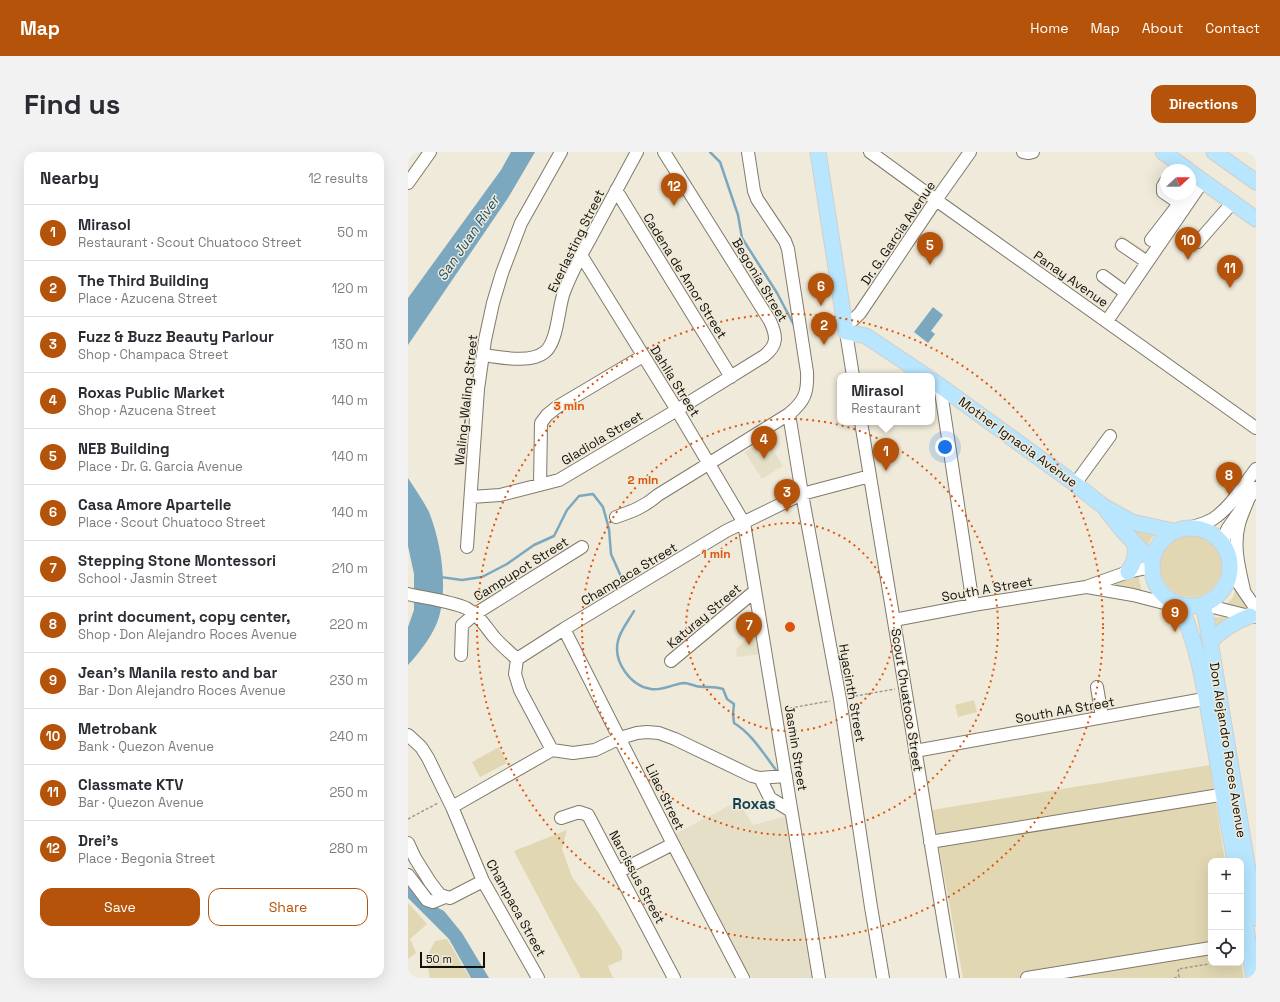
<!DOCTYPE html>
<meta charset="utf-8">
<style>
:root{--surface:#fff;--page:#f2f2f3;--text:#2b2b33;--muted:#7c7c81;--line:#e1e1e2;--accent:#b45309}
body{margin:0;font-family:"Space Grotesk",sans-serif;background:var(--page);color:var(--text)}
.controls{position:absolute;right:12px;bottom:12px;display:grid;overflow:hidden;border-radius:8px;box-shadow:0 4px 16px #0002}
.controls button{width:36px;height:36px;display:grid;place-items:center;padding:0;border:0;border-bottom:1px solid var(--line);background:var(--surface);color:var(--text);font:20px sans-serif}
.compass{position:absolute;left:752px;top:12px;width:36px;height:36px;border-radius:50%;background:var(--surface);box-shadow:0 4px 16px #0002;rotate:68deg}
.scale{position:absolute;left:12px;bottom:10px;width:65px;box-sizing:border-box;padding-left:4px;border:2px solid #12100b;border-top:0;font-size:11px;line-height:14px;white-space:nowrap;color:#12100b;-webkit-text-stroke:3px #efead9;paint-order:stroke}
.you{position:absolute;left:537px;top:295px;width:14px;height:14px;margin:-10px;border:3px solid #fff;border-radius:50%;background:#1a73e8;box-shadow:0 0 0 6px #1a73e833}
.badge{display:grid;place-items:center;width:26px;height:26px;border-radius:50%;background:var(--accent);color:#fff;font-size:13px;font-weight:700}
.pin{position:absolute;translate:-50% -33px;filter:drop-shadow(0 1px 2px #0008)}
.pin::after{content:'';position:absolute;top:21px;width:14px;height:12px;background:inherit;clip-path:polygon(0 0,100% 0,50% 100%)}
.popup{position:absolute;left:429px;top:221px;width:98px;height:52px;box-sizing:border-box;display:grid;place-content:center;border-radius:8px;background:var(--surface);filter:drop-shadow(0 1px 3px #0005);font-size:13px;white-space:nowrap;color:var(--muted)}
.popup b{font-size:15px;color:var(--text)}
.popup::after{content:'';position:absolute;left:50%;top:100%;margin-left:-8px;border:8px solid transparent;border-top-color:var(--surface)}
.list{margin:0;padding:0;list-style:none}
h2{display:flex;justify-content:space-between;align-items:center;height:52px;margin:0;padding:0 16px;font-size:17px}
h2 small{font-size:13px;font-weight:400;color:var(--muted)}
.list li{display:grid;grid-template-columns:26px 1fr auto;gap:12px;align-items:center;box-sizing:border-box;height:56px;padding:0 16px;border-top:1px solid var(--line)}
.list b{display:block;font-size:15px;white-space:nowrap}
.list p{margin:0;font-size:13px;white-space:nowrap;color:var(--muted)}
.list em{font-size:13px;font-style:normal;color:var(--muted)}
.actions{display:flex;gap:8px;padding:12px 16px}
.actions a{flex:1;padding:9px 0;border:1px solid var(--accent);border-radius:12px;text-align:center;font-size:14px;color:var(--accent)}
.actions .main{background:var(--accent);color:#fff}
.icon{flex:none;width:22px;height:22px;fill:none;stroke:currentColor;stroke-width:2;stroke-linecap:round;stroke-linejoin:round}
.map{position:relative;flex:none;width:848px;height:826px;overflow:hidden;border-radius:12px}
header{display:flex;align-items:center;gap:24px;box-sizing:border-box;height:56px;padding:0 20px;background:var(--accent);color:#fff}
header strong{font-size:19px}
nav{display:flex;gap:22px;margin-inline-start:auto;font-size:14px}
.intro{display:flex;align-items:center;justify-content:space-between;box-sizing:border-box;height:96px;padding:0 24px}
h1{margin:0;font-size:28px}
.button{padding:10px 18px;border-radius:12px;background:var(--accent);color:#fff;font-size:14px;font-weight:700}
main{display:flex;gap:24px;padding:0 24px}
aside{flex:1;background:var(--surface);border-radius:12px;box-shadow:0 4px 16px #0002}
.map>svg:first-child{display:block}
.built{fill:#e6dfc7}
.green{fill:#e1d7b3}
.water{fill:#7ba7bf}
.lines{fill:none;stroke-linecap:round;stroke-linejoin:round}
.stream{stroke:#7ba7bf;stroke-width:2.5}
.minor-casing{stroke:#7f7a6b;stroke-width:14}
.major-casing{stroke:#d0cfce;stroke-width:17}
.path{stroke:#9e9a8d;stroke-width:1.5;stroke-dasharray:3 2;stroke-linecap:butt}
.minor{stroke:#fff;stroke-width:12}
.major{stroke:#b7e6fe;stroke-width:15}
.ring{fill:none;stroke:#dd550c;stroke-width:2;stroke-dasharray:2 4}
.labels{text-anchor:middle;dominant-baseline:central;stroke-width:3;stroke-linejoin:round;paint-order:stroke}
.street-label{font-size:13px;fill:#12100b;stroke:#efead9}
.water-label{font-size:14px;font-style:italic;fill:#1c536d;stroke:#efead9}
.quarter-label{font-size:15px;font-weight:bold;fill:#113f53;stroke:#efead9}
.centre{fill:#dd550c;stroke:#efead9;stroke-width:2}
.ring-label{font-size:12px;text-anchor:middle;font-weight:bold;fill:#dd550c;stroke:#efead9;stroke-width:3;stroke-linejoin:round;paint-order:stroke}
</style>
<header>
<strong>Map</strong>
<nav><a>Home</a><a>Map</a><a>About</a><a>Contact</a></nav>
</header>
<div class="intro"><h1>Find us</h1><a class="button">Directions</a></div>
<main>
<aside>
<h2>Nearby<small>12 results</small></h2>
<ul class="list">
<li><span class="badge">1</span><div><b>Mirasol</b><p>Restaurant · Scout Chuatoco Street</p></div><em>50 m</em></li>
<li><span class="badge">2</span><div><b>The Third Building</b><p>Place · Azucena Street</p></div><em>120 m</em></li>
<li><span class="badge">3</span><div><b>Fuzz &amp; Buzz Beauty Parlour</b><p>Shop · Champaca Street</p></div><em>130 m</em></li>
<li><span class="badge">4</span><div><b>Roxas Public Market</b><p>Shop · Azucena Street</p></div><em>140 m</em></li>
<li><span class="badge">5</span><div><b>NEB Building</b><p>Place · Dr. G. Garcia Avenue</p></div><em>140 m</em></li>
<li><span class="badge">6</span><div><b>Casa Amore Apartelle</b><p>Place · Scout Chuatoco Street</p></div><em>140 m</em></li>
<li><span class="badge">7</span><div><b>Stepping Stone Montessori</b><p>School · Jasmin Street</p></div><em>210 m</em></li>
<li><span class="badge">8</span><div><b>print document, copy center,</b><p>Shop · Don Alejandro Roces Avenue</p></div><em>220 m</em></li>
<li><span class="badge">9</span><div><b>Jean's Manila resto and bar</b><p>Bar · Don Alejandro Roces Avenue</p></div><em>230 m</em></li>
<li><span class="badge">10</span><div><b>Metrobank</b><p>Bank · Quezon Avenue</p></div><em>240 m</em></li>
<li><span class="badge">11</span><div><b>Classmate KTV</b><p>Bar · Quezon Avenue</p></div><em>250 m</em></li>
<li><span class="badge">12</span><div><b>Drei's</b><p>Place · Begonia Street</p></div><em>280 m</em></li>
</ul>
<div class="actions"><a class="main">Save</a><a>Share</a></div>
</aside>
<div class="map">
<svg width="848" height="826" viewBox="0 0 848 826">
<rect width="100%" height="100%" fill="#efead9"/>
<path class="built" d="M358,287L375,314L354,327L337,300Z
M347,486L351,502L329,505L328,497L337,488Z
M330,649L345,673L382,663L410,826H343L267,682Z"/>
<path class="green" d="M713,83L740,101L732,112L705,95Z
M718,373L734,380L747,383L743,387L738,396Z
M752 414a31 31 0 1 1 62 0a31 31 0 1 1-62 0Z
M730,423L734,440L691,432Z
M829,434L848,462L830,455L818,453L825,445Z
M813,465L822,467L805,478L804,466Z
M566,548L569,560L550,565L547,553Z
M91,595L99,611L72,625L64,610Z
M802,613L817,709H803V811H833V810L836,826H555L524,658Z
M159,678L154,697L164,725L190,760L214,798V808L200,814L205,826H173L106,699Z
M0,751L19,772L2,787L8,801L0,807Z
M39,787L62,826H22L18,806L27,789Z"/>
<path class="water" d="M103,0H127L100,46L0,193V146L93,18Z
M525,155L535,163L523,179L527,182L520,191L506,180Z
M0,326C7,337 15,348 21,360C33,390 40,434 31,465C26,482 12,500 0,513V475L6,458V422L0,394Z
M0,726L19,750L36,759L54,781L81,826H63L41,787L0,746Z"/>
<g class="lines">
<path class="stream" d="M302,0L312,10L330,63L334,86L369,141L387,175
M32,425L54,428L74,425L99,412L126,393L146,384L159,358L171,344L185,342L195,355L201,377L203,402L215,429
M226,459C221,468 212,479 210,489C205,509 222,534 243,537C254,539 265,532 276,531C280,531 284,533 288,534C297,536 305,534 315,537L319,547L326,552L325,562L326,571C344,582 355,601 368,618"/>
<g class="minor-casing">
<path id="minor" d="M462,0L528,48L848,276
M615,0L621,1L625,0
M758,29L755,34V40L771,51
M0,31L22,0
M208,38L323,225
M743,88L770,53
M790,90L825,50
M714,93L739,110
M173,103L269,258L336,371L411,826
M695,124L718,141
M699,169L795,29
M437,171L445,168L452,161L528,48L562,0
M438,180L445,224
M75,203C92,205 122,212 137,200C150,189 150,156 156,140C163,121 173,103 183,85C198,57 214,28 229,0
M532,233L565,453
M381,262L394,342L432,547L463,755L475,826
M453,270L545,826
M667,332L702,284
M132,333L133,271L139,263L149,255L235,204
M63,345L92,343L151,328L269,258L356,204C370,193 369,184 362,169L256,0
M208,365C225,359 236,355 250,343L381,262C397,249 400,240 399,220L380,97L377,89L349,47L346,39L340,0
M784,375C791,373 798,371 805,367C823,355 835,334 848,317
M815,392L818,380L820,376L848,336
M59,395L70,237L77,188L85,151L94,121L113,71L153,0
M831,432L848,457
M679,435L725,443L756,451L766,450
M836,438C831,416 825,394 831,372C833,364 837,356 840,348
M0,442C17,446 43,449 58,456C71,463 77,474 86,485C93,493 101,500 109,507
M799,451L805,455L845,465
M486,468L565,453L678,435L720,420L744,415
M156,477L265,692L335,826
M53,503L54,473L67,462L174,395
M109,507L156,477L318,379L394,342L462,324
M109,507L107,522L112,538L144,598
M263,509L347,439
M689,535L694,565
M0,583L13,595L20,606L44,655L75,729L130,826
M507,599L807,545
M352,626L362,646L383,659
M44,655L144,598L165,601L187,598L212,586L229,581L239,580L251,581L267,587L344,624L352,626L378,624
M153,666L171,660L180,663L266,826
M522,690L824,641
M0,691L7,706L22,730L32,743L42,746L75,729
M210,720L265,692
M0,723L19,748L25,750L37,745
M619,826L803,796"/>
</g>
<g class="major-casing">
<path id="major" d="M410,0L438,180L458,184L518,224
M755,0L780,18
M806,0L848,30
M782,20L848,67
M524,228L667,332L695,354L724,370L765,379
M699,359L715,379L744,409
M744 415a39 39 0 1 1 78 0a39 39 0 1 1-78 0Z
M720,420C727,410 729,402 726,390
M771,452C789,490 796,532 803,573C811,618 819,664 827,709
M795,452L799,471L848,766
M802,490C814,477 826,470 842,464
M833,745L846,826"/>
</g>
<path class="path" d="M442,545L487,537
M377,557L422,549
M0,667L30,651
M766,826L771,825L770,817L801,812"/>
<use href="#minor" class="minor"/>
<use href="#major" class="major"/>
</g>
<g class="ring">
<circle cx="382" cy="475" r="104"/>
<circle cx="382" cy="475" r="208"/>
<circle cx="382" cy="475" r="313"/>
</g>
<g class="labels">
<g class="street-label">
<text transform="translate(490 81) rotate(-56)">Dr. G. Garcia Avenue</text>
<text transform="translate(168 89) rotate(-64)">Everlasting Street</text>
<text transform="translate(277 124) rotate(58)">Cadena de Amor Street</text>
<text transform="translate(663 127) rotate(35)">Panay Avenue</text>
<text transform="translate(352 128) rotate(59)">Begonia Street</text>
<text transform="translate(267 229) rotate(58)">Dahlia Street</text>
<text transform="translate(58 248) rotate(-84)">Waling-Waling Street</text>
<text transform="translate(194 286) rotate(-31)">Gladiola Street</text>
<text transform="translate(610 290) rotate(36)">Mother Ignacia Avenue</text>
<text transform="translate(113 417) rotate(-32)">Campupot Street</text>
<text transform="translate(221 422) rotate(-31)">Champaca Street</text>
<text transform="translate(579 437) rotate(-10)">South A Street</text>
<text transform="translate(296 464) rotate(-40)">Katuray Street</text>
<text transform="translate(444 541) rotate(80)">Hyacinth Street</text>
<text transform="translate(499 548) rotate(81)">Scout Chuatoco Street</text>
<text transform="translate(657 558) rotate(-10)">South AA Street</text>
<text transform="translate(388 596) rotate(81)">Jasmin Street</text>
<text transform="translate(820 598) rotate(81)">Don Alejandro Roces Avenue</text>
<text transform="translate(257 645) rotate(64)">Lilac Street</text>
<text transform="translate(229 725) rotate(62)">Narcissus Street</text>
<text transform="translate(108 756) rotate(61)">Champaca Street</text>
</g>
<g class="water-label">
<text transform="translate(60 86) rotate(-56)">San Juan River</text>
</g>
<g class="quarter-label">
<text x="346" y="651">Roxas</text>
</g>
</g>
<circle cx="382" cy="475" r="6" class="centre"/>
<g class="ring-label">
<text x="161" y="258">3 min</text>
<text x="235" y="332">2 min</text>
<text x="308" y="406">1 min</text>
</g>
</svg>
<div class="controls">
<button>+</button>
<button>−</button>
<button><svg class="icon" aria-label="locate" viewBox="0 0 24 24"><circle cx="12" cy="12" r="6"/><path d="M12 2v4M12 18v4M2 12h4M18 12h4"/></svg></button>
</div>
<svg class="compass" viewBox="-18 -18 36 36"><path d="M0-13l5 13h-10z" fill="#e53935"/><path d="M0 13l5-13h-10z" fill="#7c7c81"/></svg>
<div class="scale">50 m</div>
<div class="you"></div>
<div class="pin badge" style="left:478px;top:319px">1</div>
<div class="popup"><b>Mirasol</b>Restaurant</div>
<div class="pin badge" style="left:416px;top:193px">2</div>
<div class="pin badge" style="left:379px;top:360px">3</div>
<div class="pin badge" style="left:356px;top:307px">4</div>
<div class="pin badge" style="left:522px;top:113px">5</div>
<div class="pin badge" style="left:413px;top:154px">6</div>
<div class="pin badge" style="left:341px;top:493px">7</div>
<div class="pin badge" style="left:821px;top:343px">8</div>
<div class="pin badge" style="left:767px;top:480px">9</div>
<div class="pin badge" style="left:780px;top:108px">10</div>
<div class="pin badge" style="left:822px;top:136px">11</div>
<div class="pin badge" style="left:266px;top:54px">12</div>
</div>
</main>
